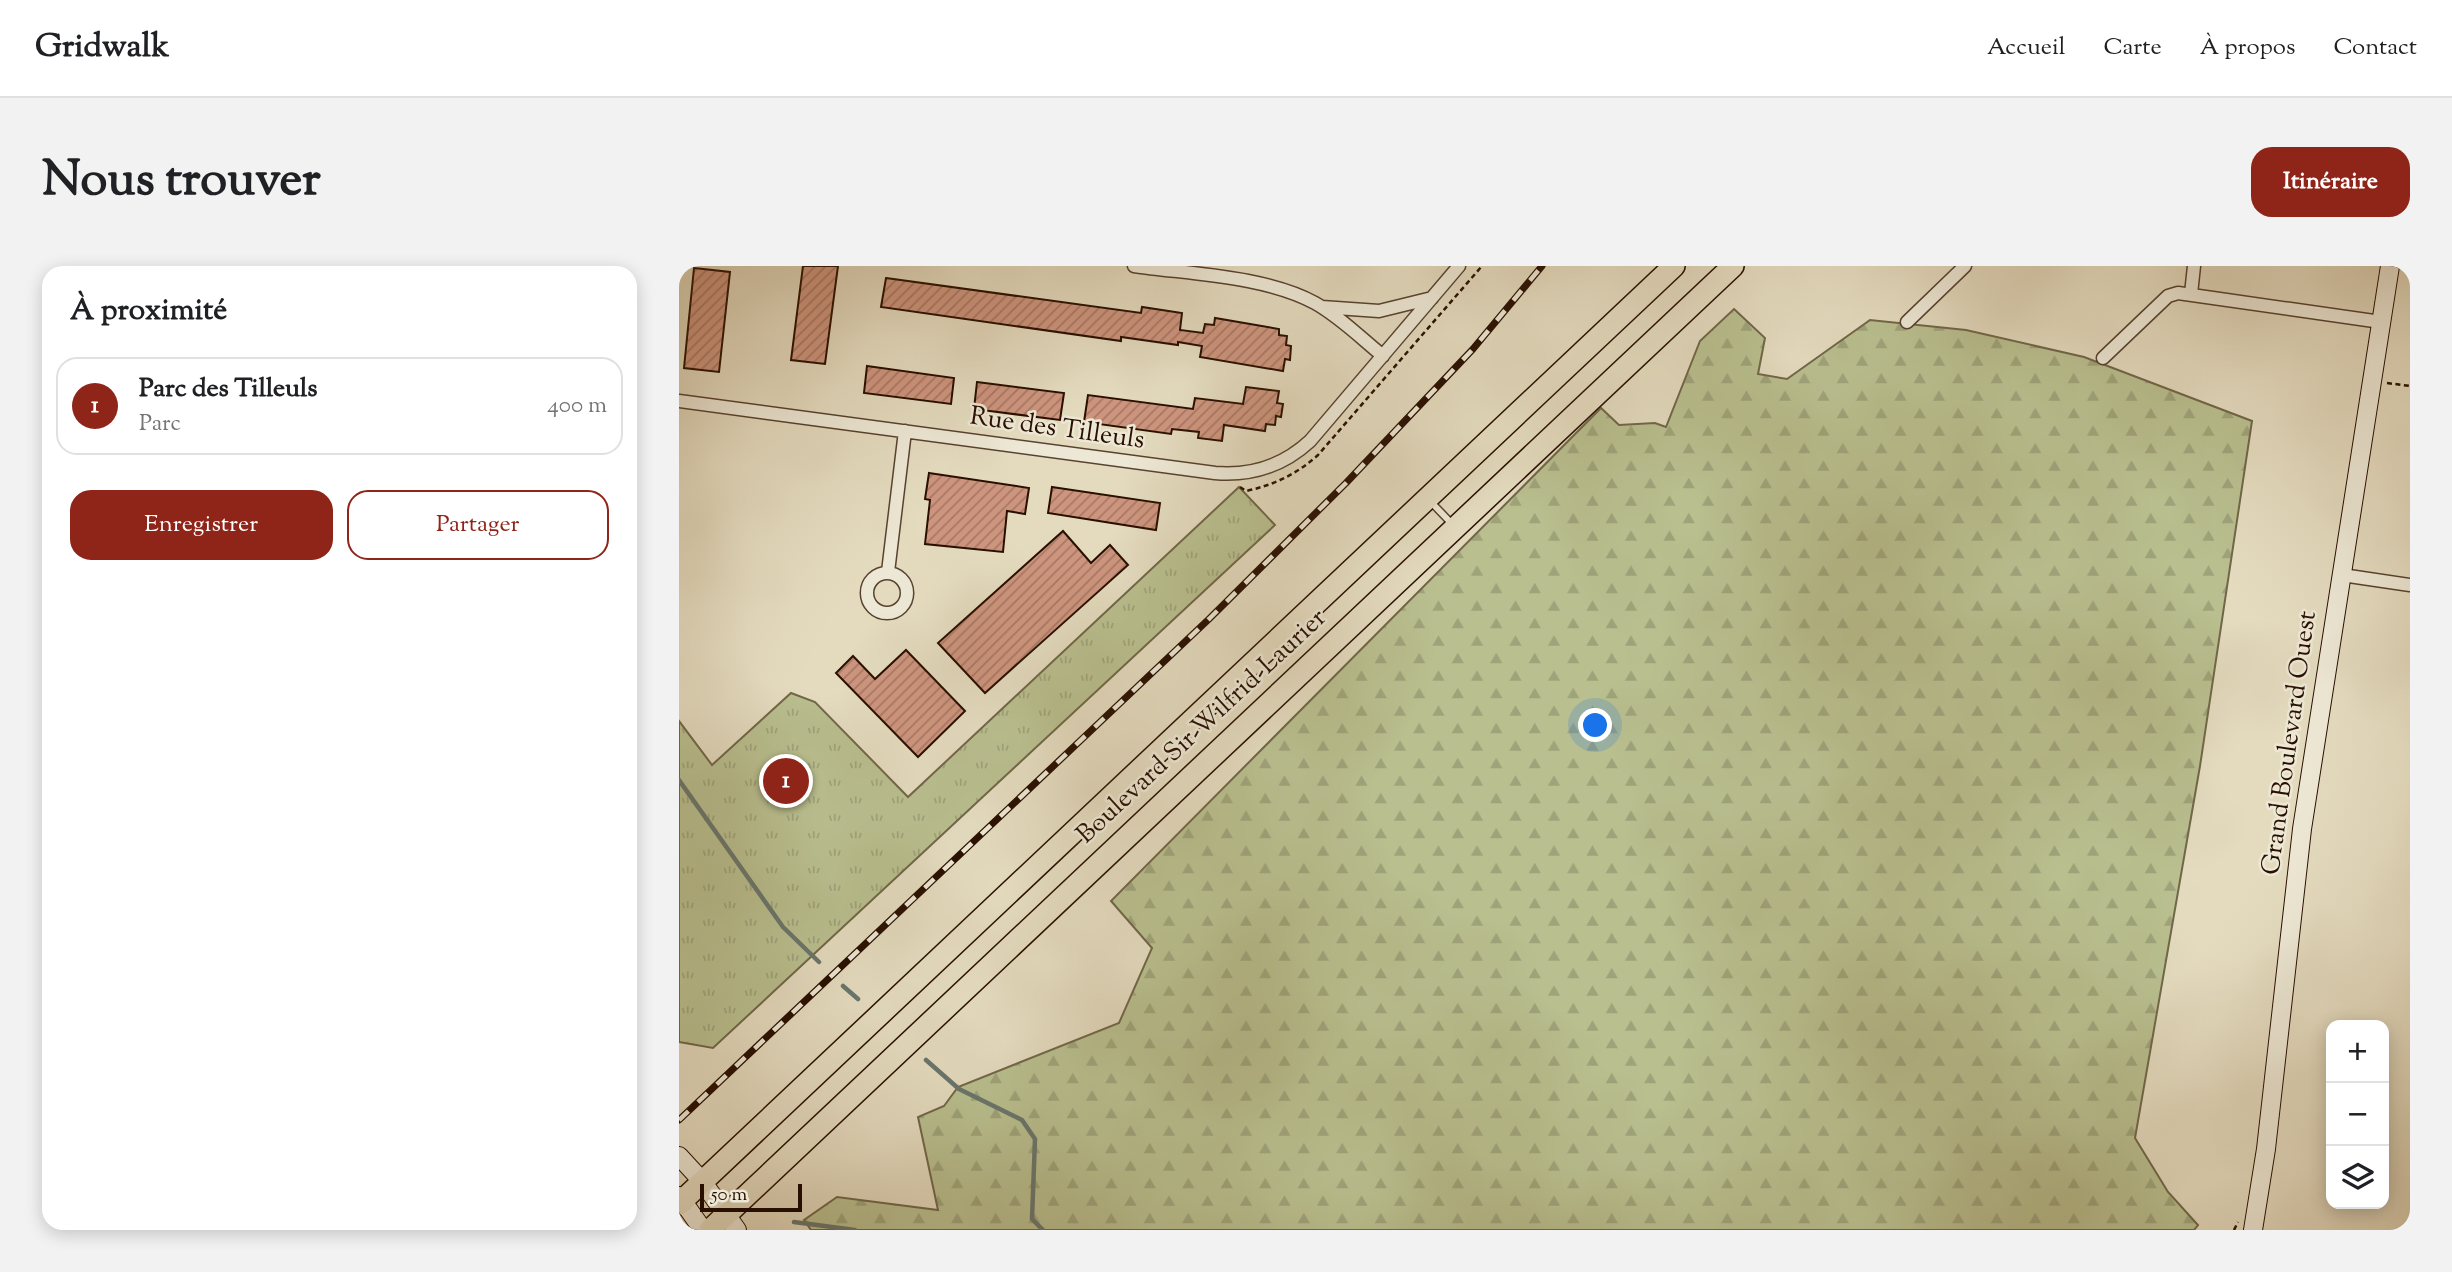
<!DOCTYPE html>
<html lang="fr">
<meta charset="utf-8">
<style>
:root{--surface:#fff;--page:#f2f2f2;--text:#202124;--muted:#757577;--line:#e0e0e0;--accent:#8f2418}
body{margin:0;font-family:"Sorts Mill Goudy",serif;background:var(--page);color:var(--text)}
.controls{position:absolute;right:21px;bottom:21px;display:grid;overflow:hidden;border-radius:14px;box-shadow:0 4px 18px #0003}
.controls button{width:63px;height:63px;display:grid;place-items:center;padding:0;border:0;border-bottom:2px solid var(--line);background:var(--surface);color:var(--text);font:35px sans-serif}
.scale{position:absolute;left:21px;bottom:18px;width:102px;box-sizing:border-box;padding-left:7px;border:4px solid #290f00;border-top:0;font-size:19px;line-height:24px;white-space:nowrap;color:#290f00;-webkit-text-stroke:5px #ede8d5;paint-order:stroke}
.you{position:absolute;left:917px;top:460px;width:24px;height:24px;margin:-18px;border:5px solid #fff;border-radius:50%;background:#1a73e8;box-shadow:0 0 0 10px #1a73e833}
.badge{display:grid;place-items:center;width:46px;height:46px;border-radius:50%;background:var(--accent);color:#fff;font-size:23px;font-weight:700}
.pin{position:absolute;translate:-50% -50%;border:4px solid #fff;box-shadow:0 2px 7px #0006}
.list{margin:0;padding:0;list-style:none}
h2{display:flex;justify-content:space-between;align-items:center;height:91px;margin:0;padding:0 28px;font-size:30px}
h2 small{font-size:23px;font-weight:400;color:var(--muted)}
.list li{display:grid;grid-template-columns:46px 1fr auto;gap:21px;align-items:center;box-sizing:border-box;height:98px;margin:0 14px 14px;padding:0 14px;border:2px solid var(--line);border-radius:21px}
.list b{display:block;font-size:26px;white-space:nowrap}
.list p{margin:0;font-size:23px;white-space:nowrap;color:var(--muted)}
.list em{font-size:23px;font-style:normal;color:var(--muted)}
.actions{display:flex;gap:14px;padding:21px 28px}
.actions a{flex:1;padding:16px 0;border:2px solid var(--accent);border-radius:21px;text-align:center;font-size:24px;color:var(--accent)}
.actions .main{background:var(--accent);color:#fff}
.icon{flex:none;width:38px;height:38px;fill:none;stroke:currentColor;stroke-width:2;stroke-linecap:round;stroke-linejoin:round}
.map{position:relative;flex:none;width:1731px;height:964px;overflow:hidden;border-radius:21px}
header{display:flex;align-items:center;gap:42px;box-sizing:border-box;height:98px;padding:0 35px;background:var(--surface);border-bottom:2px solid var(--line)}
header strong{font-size:33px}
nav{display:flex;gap:38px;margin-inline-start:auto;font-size:24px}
.intro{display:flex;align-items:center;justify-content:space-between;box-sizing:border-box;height:168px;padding:0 42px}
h1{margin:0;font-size:49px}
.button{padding:18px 32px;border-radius:21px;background:var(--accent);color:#fff;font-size:24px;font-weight:700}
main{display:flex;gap:42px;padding:0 42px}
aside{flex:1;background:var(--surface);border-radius:21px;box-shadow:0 4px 18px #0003}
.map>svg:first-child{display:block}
.forest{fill:url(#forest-firs);stroke:#716748;stroke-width:2}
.park{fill:url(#park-tufts);stroke:#716748;stroke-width:2}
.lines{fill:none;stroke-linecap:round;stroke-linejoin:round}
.stream{stroke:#6a766c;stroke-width:4.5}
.building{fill:url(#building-hatch);stroke:#290f00;stroke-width:2}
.lane-casing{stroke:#584230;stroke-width:9}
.street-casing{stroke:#584230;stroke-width:15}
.secondary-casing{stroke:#290f00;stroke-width:20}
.primary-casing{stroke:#290f00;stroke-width:24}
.highway-casing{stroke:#290f00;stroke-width:25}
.path{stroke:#290f00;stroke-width:2.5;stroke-dasharray:5 3.5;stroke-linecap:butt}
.lane{stroke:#ede8d5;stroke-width:6}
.street{stroke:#ede8d5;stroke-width:12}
.secondary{stroke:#ede8d5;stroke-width:18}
.primary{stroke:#e4dbbf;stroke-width:21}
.highway{stroke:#e4dbbf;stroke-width:23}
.rail-casing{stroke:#290f00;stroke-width:7}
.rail{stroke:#ede8d5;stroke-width:4.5;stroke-dasharray:13;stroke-linecap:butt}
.labels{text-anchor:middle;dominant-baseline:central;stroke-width:5;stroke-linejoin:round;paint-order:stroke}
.street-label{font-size:26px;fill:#290f00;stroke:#ede8d5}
</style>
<header>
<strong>Gridwalk</strong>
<nav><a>Accueil</a><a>Carte</a><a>À propos</a><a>Contact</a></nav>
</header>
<div class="intro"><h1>Nous trouver</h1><a class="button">Itinéraire</a></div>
<main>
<aside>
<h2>À proximité<small></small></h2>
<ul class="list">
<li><span class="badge">1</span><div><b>Parc des Tilleuls</b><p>Parc</p></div><em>400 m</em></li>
</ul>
<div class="actions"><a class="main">Enregistrer</a><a>Partager</a></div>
</aside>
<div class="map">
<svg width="1731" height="964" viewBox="0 0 1731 964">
<defs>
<pattern id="forest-firs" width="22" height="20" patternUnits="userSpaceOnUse" patternTransform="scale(1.75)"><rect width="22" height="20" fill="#b9bf8f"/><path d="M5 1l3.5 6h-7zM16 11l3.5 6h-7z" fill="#9fa37a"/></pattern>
<pattern id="park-tufts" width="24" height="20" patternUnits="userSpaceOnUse" patternTransform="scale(1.75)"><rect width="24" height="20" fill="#b9bf8f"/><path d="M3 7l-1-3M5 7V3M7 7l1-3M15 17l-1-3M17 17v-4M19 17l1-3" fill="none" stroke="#9fa37a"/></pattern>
<pattern id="building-hatch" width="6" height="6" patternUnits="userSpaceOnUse" patternTransform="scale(1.75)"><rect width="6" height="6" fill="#ce957e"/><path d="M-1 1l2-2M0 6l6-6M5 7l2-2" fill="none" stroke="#a77865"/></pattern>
</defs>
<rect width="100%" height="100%" fill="#e4dbbf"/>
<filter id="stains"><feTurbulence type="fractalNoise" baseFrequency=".00286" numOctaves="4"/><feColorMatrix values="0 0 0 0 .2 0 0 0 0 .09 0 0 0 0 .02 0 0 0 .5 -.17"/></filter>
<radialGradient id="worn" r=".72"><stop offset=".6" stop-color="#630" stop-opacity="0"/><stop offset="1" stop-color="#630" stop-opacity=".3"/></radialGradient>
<path class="forest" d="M1055,43L1086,72L1079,108L1108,113L1191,54L1287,64L1405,91L1573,155L1521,500L1456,872L1489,926L1519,959L1515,964H132L125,954L158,931L259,944L239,851L265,840L279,821L440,757L473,682L432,635L922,142L940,159L976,157L987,161L1021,75Z"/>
<path class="park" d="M560,221L596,259L34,782L0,776V455L33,499L112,427L136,436L229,531Z"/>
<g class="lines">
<path class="stream" d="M0,514L104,661L140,696
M164,720L179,733
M247,794L280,823L343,854L356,873L353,953L364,964
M115,956L176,964"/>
</g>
<path class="building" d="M124,0H159L146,98L112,94Z
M15,2L51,6L40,106L5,102Z
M207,12L462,47L463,41L503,47L501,64L524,67L526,58L535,59L536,52L600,63V69L608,70L607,79L612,80L611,94L606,93L604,105L521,91L523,80L499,76V79L442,71V75L202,41Z
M188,100L275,112L272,138L185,127Z
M298,116L385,127L381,154L295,143Z
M567,121L600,125L598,137L604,138L602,151L597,150L596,159L587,158L586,165L545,159L543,175L519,172L520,166L493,163L492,168L405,156L409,129L514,143L516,132L564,138Z
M250,207L350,222L346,248L328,245L324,286L246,278L251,234L246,233Z
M373,221L481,237L477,264L369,247Z
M384,265L412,297L431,279L449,299L306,427L259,377Z
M227,384L286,445L239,491L157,407L174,390L196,413Z"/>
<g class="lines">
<g class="lane-casing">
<path id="lane" d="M751,235L775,260"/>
</g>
<g class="street-casing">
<path id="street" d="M455,0C511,8 587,10 636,37C661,51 682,72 704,90
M1512,28L1515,0
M643,41L700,45L753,32
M1228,56L1286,0
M1424,92L1489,30L1499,27L1702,56
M0,135L536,207C572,210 604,200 631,175L780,0
M209,306L226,165
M188 327a20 20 0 1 1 40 0a20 20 0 1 1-40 0Z
M1663,309L1731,319"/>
</g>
<g class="secondary-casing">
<path id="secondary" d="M0,890L23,915L58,964
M0,930L24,964
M1574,964L1587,883L1623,563L1711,0"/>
</g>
<g class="primary-casing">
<path id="primary" d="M4,934L995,0
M31,964L1054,0"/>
</g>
<g class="highway-casing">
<path id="highway" d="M0,937L4,934"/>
</g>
<path class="path" d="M1708,117L1731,120
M561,221L567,225C595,219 618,208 639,189L803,0
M1555,964L1559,956"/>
<use href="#lane" class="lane"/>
<use href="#street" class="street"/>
<use href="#secondary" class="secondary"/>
<use href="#primary" class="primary"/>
<use href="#highway" class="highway"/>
<g class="rail-casing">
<path id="rail" d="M0,854L530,353L667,217L794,83L863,0"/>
</g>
<use href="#rail" class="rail"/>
</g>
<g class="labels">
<g class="street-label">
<text transform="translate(378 163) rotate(8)">Rue des Tilleuls</text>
<text transform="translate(523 461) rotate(-43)">Boulevard Sir-Wilfrid-Laurier</text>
<text transform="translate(1611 477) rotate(-82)">Grand Boulevard Ouest</text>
</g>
</g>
<rect width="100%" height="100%" filter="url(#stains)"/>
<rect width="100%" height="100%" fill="url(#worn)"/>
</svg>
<div class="controls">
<button>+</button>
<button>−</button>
<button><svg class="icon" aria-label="layers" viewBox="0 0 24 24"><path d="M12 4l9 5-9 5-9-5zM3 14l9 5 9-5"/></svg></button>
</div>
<div class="scale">50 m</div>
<div class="you"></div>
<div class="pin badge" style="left:107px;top:515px">1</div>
</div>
</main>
